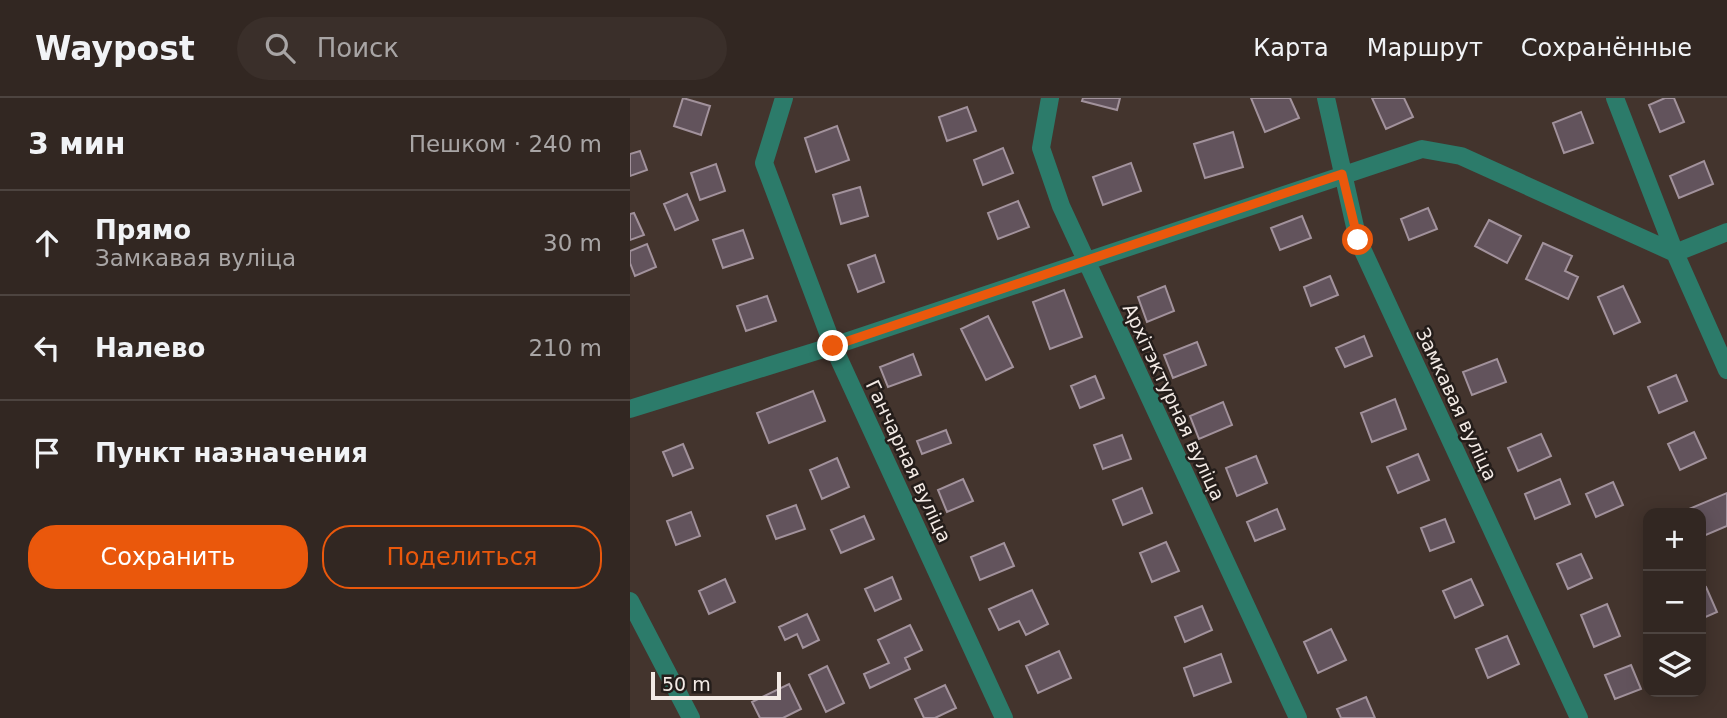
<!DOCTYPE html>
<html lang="ru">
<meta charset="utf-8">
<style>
:root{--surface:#322722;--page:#3a2f2a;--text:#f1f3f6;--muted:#a8a5a5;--line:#4d4440;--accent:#ea580c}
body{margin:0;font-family:"DejaVu Sans",sans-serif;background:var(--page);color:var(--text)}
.controls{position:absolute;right:21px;bottom:21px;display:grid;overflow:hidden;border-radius:14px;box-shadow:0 4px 18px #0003}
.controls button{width:63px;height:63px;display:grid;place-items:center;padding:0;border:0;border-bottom:2px solid var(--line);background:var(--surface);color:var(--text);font:35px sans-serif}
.scale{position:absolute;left:21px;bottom:18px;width:130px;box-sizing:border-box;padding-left:7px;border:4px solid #f3eae5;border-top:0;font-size:19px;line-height:24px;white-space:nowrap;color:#f3eae5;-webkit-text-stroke:5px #241d1a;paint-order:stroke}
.stop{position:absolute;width:21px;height:21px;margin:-16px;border:5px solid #ea580c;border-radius:50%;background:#fff}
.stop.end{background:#ea580c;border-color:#fff;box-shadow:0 2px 7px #0008}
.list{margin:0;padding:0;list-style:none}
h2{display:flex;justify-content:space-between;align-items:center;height:91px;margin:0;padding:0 28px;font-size:30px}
h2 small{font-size:23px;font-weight:400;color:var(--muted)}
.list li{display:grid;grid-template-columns:46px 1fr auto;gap:21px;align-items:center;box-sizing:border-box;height:105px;padding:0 28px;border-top:2px solid var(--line)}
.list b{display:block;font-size:26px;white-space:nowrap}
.list p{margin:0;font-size:23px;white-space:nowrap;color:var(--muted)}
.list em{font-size:23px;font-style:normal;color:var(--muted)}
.actions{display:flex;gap:14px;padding:21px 28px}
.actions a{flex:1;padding:16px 0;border:2px solid var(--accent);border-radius:28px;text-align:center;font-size:24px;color:var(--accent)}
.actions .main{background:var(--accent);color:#fff}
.icon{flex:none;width:38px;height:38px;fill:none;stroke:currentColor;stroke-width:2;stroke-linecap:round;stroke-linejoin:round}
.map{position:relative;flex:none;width:1097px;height:620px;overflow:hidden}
header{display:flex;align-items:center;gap:42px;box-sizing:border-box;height:98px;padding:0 35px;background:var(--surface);border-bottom:2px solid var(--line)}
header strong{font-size:33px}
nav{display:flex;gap:38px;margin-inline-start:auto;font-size:24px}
.search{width:490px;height:63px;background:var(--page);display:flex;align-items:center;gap:18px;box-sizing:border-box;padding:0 24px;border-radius:38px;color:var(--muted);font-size:26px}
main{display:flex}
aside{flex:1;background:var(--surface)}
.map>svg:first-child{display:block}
.building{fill:#62535c;stroke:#a2929c;stroke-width:2}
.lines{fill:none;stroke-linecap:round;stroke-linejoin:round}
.minor{stroke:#2c7b6a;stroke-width:18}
.route{stroke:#ea580c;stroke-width:9}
.labels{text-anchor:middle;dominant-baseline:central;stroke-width:5;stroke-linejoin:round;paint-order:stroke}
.street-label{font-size:19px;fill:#f3eae5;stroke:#241d1a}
</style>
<header>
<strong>Waypost</strong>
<div class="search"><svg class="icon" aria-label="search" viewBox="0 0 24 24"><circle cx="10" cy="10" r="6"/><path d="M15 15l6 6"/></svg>Поиск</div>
<nav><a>Карта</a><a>Маршрут</a><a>Сохранённые</a></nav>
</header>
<main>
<aside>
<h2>3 мин<small>Пешком · 240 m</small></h2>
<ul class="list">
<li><svg class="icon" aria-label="ahead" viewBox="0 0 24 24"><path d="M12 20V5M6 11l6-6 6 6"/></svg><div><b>Прямо</b><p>Замкавая вуліца</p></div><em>30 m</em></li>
<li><svg class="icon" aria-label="left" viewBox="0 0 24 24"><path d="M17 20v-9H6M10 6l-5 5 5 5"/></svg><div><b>Налево</b></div><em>210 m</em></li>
<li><svg class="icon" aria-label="arrive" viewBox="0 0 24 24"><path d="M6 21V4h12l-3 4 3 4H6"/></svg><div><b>Пункт назначения</b></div></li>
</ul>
<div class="actions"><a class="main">Сохранить</a><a>Поделиться</a></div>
</aside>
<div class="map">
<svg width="1097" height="620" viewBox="0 0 1097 620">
<rect width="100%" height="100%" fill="#43342d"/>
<path class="building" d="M53,0L80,8L71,37L44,28Z
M453,0H490L487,12L452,3Z
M621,0H660L669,20L635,34Z
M742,0H774L783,19L756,31Z
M1035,0H1044L1054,24L1030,34L1019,7Z
M337,9L346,33L317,43L309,19Z
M951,14L963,45L934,55L923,25Z
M207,28L219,62L186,74L175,40Z
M603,34L613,69L575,80L564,46Z
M373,50L383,75L353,87L344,62Z
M10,53L17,72L0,78V56Z
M1074,63L1083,86L1049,100L1040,78Z
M501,65L511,93L473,107L463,79Z
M86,66L95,93L70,102L61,75Z
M230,89L238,118L211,126L203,97Z
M57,96L68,122L45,132L34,106Z
M388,103L399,129L368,141L358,115Z
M798,110L807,131L779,142L771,121Z
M4,115L14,137L0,142V116Z
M672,118L681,140L650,152L641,130Z
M859,122L891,138L877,165L845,148Z
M113,132L123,160L93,170L83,142Z
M913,145L942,158L935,173L948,179L938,201L896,181Z
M17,146L26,169L5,178L0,165V153Z
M245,157L254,184L228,194L218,167Z
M700,178L708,197L681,208L674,189Z
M535,188L544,213L517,224L508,199Z
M993,188L1010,224L984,236L968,199Z
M434,192L452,239L420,251L403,204Z
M137,198L146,223L116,233L107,208Z
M358,218L383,269L356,282L331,231Z
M734,238L742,258L715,269L706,250Z
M567,244L576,267L543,280L534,257Z
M283,256L291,277L258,289L250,269Z
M867,261L876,284L842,297L833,274Z
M1046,277L1057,303L1029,315L1018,289Z
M465,278L474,300L450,310L441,288Z
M183,293L195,323L139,345L127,315Z
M765,301L776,331L742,344L731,315Z
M593,304L602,327L569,341L560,318Z
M316,332L321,345L292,356L287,343Z
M1064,334L1076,360L1050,372L1038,346Z
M911,336L921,358L888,373L878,350Z
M492,337L501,361L473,371L464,347Z
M53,346L63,370L43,378L33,354Z
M788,356L799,382L768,395L757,369Z
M626,358L637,385L607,398L596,370Z
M207,360L219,389L192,401L180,372Z
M333,381L343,403L317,414L308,392Z
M930,381L940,406L905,421L895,396Z
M983,384L993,407L966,419L956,396Z
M512,390L522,415L493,427L483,402Z
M1097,395V428L1071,439V415H1061L1059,411Z
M166,407L175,431L146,441L137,418Z
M647,411L655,431L625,443L617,424Z
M61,414L70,438L46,447L37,423Z
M234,418L244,441L211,455L201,432Z
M815,421L824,444L800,453L791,430Z
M536,444L549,473L522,484L510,455Z
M374,445L384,468L350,482L341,459Z
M951,456L962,480L938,491L927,466Z
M262,479L271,501L245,513L235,491Z
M95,481L105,504L79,516L69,493Z
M841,481L853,507L825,520L813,493Z
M1076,489L1087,514L1071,521V491Z
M402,492L418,526L396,537L389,523L369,532L359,511Z
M977,506L990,538L964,549L951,517Z
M572,508L582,532L555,544L545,519Z
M177,516L189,542L173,550L167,536L155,542L149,529Z
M280,527L292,552L275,560L280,571L240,590L234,576L259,565L248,542Z
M701,531L716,562L688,575L674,544Z
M877,538L889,566L858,580L846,551Z
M429,553L441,580L408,595L396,568Z
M591,556L601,584L564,598L554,570Z
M1001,567L1011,591L985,601L975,577Z
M197,568L214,605L196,614L179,577Z
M159,586L171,611L153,620H130L122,604Z
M315,587L326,610L305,620H294L285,601Z
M736,599L745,620H711L707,611Z"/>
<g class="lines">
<path class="minor" d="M154,0L134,65L203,248L374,620
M420,0L411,50L431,108L668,620
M696,0L728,142L949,620
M985,0L1045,155L1097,272
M0,311L203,248L792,51L831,58L1045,155L1097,134
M0,503L61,620"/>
</g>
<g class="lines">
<path class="route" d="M203,248L712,76L728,142"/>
</g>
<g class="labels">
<g class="street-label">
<text transform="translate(544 304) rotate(65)">Архітэктурная вуліца</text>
<text transform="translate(827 306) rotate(65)">Замкавая вуліца</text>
<text transform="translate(279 363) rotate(65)">Ганчарная вуліца</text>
</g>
</g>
</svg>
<div class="controls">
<button>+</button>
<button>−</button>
<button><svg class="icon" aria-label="layers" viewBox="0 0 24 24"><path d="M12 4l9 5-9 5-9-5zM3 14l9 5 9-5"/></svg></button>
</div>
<div class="scale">50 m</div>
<div class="stop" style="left:728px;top:142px"></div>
<div class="stop end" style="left:203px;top:248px"></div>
</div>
</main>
